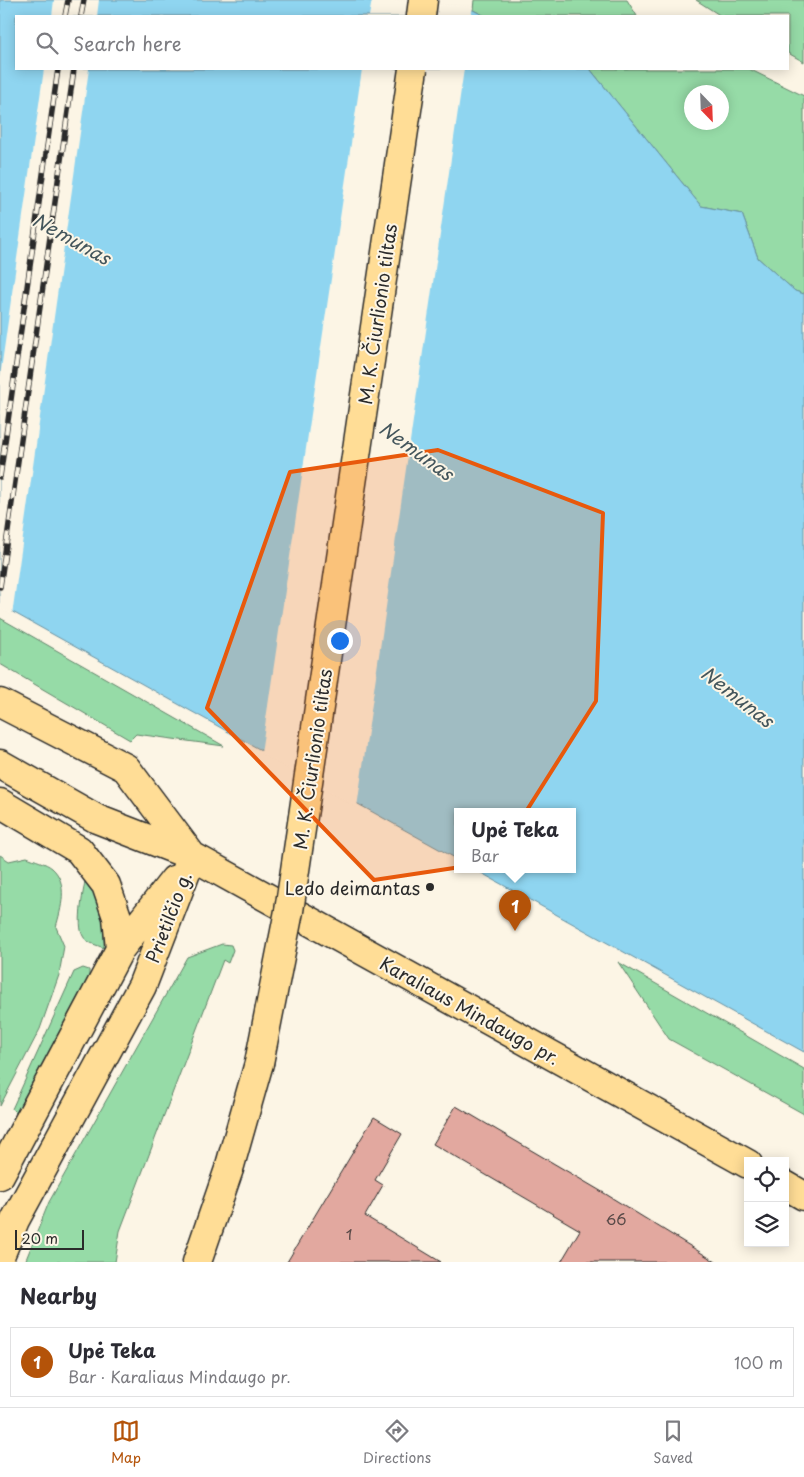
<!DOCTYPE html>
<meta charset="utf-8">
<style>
:root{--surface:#fff;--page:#f7f7f7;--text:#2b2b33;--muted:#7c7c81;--line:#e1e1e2;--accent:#b45309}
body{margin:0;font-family:"Playpen Sans",sans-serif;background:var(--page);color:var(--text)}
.controls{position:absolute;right:15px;bottom:15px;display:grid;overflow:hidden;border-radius:0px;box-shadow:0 2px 12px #0003}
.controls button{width:45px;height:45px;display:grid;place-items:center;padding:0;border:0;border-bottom:1px solid var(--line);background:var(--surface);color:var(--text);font:25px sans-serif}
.compass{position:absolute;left:684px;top:85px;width:45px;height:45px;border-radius:50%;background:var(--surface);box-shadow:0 2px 12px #0003;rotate:157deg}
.scale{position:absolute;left:15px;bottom:12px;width:69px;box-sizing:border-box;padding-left:5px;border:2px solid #2b2b2b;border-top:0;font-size:14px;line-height:18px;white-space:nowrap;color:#2b2b2b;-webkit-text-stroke:4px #fcf5e5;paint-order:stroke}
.you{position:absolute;left:339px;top:640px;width:18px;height:18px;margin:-12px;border:4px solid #fff;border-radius:50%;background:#1a73e8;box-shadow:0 0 0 8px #1a73e833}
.badge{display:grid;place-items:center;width:32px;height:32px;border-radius:50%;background:var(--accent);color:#fff;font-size:16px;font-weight:700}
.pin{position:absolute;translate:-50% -41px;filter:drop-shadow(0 1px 2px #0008)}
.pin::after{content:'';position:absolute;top:26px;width:18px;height:15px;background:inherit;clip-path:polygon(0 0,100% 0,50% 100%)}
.popup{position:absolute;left:454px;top:808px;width:122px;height:65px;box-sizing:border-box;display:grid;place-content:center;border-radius:0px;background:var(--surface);filter:drop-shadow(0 1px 4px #0005);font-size:16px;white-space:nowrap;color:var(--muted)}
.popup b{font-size:19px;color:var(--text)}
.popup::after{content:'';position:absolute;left:50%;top:100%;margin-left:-10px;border:10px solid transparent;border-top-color:var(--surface)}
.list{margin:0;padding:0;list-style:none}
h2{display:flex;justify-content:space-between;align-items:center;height:65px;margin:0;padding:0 20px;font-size:21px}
h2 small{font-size:16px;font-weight:400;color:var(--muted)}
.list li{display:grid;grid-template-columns:32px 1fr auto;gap:15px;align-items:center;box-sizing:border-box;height:70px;margin:0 10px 10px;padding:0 10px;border:1px solid var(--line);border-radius:0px}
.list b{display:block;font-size:19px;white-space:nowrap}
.list p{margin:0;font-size:16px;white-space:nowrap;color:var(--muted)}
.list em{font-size:16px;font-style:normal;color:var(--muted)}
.icon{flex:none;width:28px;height:28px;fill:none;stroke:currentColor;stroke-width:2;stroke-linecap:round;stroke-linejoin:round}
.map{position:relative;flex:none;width:804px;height:1262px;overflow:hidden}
.search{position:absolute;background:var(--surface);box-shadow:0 2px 12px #0003;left:15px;right:15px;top:15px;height:55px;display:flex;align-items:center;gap:12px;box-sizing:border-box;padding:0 18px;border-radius:0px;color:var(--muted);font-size:19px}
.sheet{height:145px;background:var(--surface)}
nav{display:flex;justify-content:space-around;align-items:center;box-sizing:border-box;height:70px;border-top:1px solid var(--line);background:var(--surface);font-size:14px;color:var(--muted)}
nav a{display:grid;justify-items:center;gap:2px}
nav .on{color:var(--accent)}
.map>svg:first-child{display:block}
.green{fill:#96dba7;stroke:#608369;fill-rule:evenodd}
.water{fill:#8fd5f0;stroke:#6791a1}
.pier{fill:#fcf5e5}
.building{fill:#e2a89f;stroke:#2b2b2b}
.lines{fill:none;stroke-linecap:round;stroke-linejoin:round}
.major-casing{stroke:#2b2b2b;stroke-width:31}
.major{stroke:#ffdd96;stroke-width:28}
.rail-casing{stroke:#2b2b2b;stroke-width:5.5}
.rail{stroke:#fcf5e5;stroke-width:4;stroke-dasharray:11;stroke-linecap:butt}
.major-bridge-casing{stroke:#2b2b2b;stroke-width:31;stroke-linecap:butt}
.major-bridge{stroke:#ffdd96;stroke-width:28}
.marked{fill:#e8590c;fill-opacity:0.2;stroke:#e8590c;stroke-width:4;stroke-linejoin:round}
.poi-dot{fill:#2b2b2b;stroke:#fcf5e5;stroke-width:2}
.labels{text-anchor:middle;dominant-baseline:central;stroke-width:4;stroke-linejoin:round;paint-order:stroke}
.number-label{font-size:15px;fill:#594a48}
.street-label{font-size:18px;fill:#2b2b2b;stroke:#fcf5e5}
.poi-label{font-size:18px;fill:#2b2b2b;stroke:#fcf5e5;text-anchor:end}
.water-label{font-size:19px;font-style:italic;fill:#44565c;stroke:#fcf5e5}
</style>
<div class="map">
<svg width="804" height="1262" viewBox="0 0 804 1262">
<rect width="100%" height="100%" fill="#fcf5e5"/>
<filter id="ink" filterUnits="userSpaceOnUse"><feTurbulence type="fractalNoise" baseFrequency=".02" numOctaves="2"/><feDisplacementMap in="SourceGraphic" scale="10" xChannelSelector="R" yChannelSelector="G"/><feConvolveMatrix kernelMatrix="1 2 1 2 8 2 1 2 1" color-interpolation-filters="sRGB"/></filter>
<g filter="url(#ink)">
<path class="green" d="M474,0H627L637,16H485L473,10Z
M696,0H804V62L788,53V16H721Z
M590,69H749L804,96V294L795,291L758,258L742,214L701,206ZM692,92H722V122H692Z
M0,618L224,746L136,734L130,740L0,664Z
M0,855L9,861L27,857C34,860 46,863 52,868C69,883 61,909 56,927L64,946L59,975L40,1029L0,1106Z
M86,875C102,901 104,919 104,948C97,945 86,943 83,936C76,924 84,889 86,875Z
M222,944L231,945L233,950L228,963L223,960L120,1231L115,1262H25L49,1202L187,957Z
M618,962L804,1069V1114L669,1039Z
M83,968L89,970V976L16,1113L12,1109L74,972Z"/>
<path class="water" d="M0,0H360L473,10L485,16H16V69H590L701,206L742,214L758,258L795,291L804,294V1052L476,870H572V812H458L457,859L0,605Z"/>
<path class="pier" d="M54,0H99L97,16H52Z
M372,0H378L473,7L471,16H369Z
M44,69H89L12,615L0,608V377Z
M362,69H464L357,807L261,753Z"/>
<path class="building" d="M456,1106L604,1193L716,1262H561L580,1230L433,1144Z
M374,1117L402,1134L375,1180L383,1185L365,1216L441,1262H287Z"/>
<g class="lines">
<g class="major-casing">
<path id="major" d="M421,16L423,0
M0,703L126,768L192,856
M0,764L97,819L192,856L748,1164
M0,803L79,850L106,885L117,917L120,949
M0,1175L120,949L174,880
M785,1185L804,1196
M0,1256L15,1220L142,986L192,856
M197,1262L229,1169L259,1063"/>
</g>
<use href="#major" class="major"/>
<g class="rail-casing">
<path id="rail" d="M65,16L68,0
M81,16L84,0
M0,477L58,69
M0,587L74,69"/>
</g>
<use href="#rail" class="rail"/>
<g class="major-bridge-casing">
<path id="major-bridge" d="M259,1063L289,911L413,69"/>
</g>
<use href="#major-bridge" class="major-bridge"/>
</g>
</g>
<path class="marked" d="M438,450L603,513L596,701L494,862L374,880L207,708L290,472Z"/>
<circle class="poi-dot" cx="430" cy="887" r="5"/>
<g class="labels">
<g class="number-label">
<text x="616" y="1218">66</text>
<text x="349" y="1233">1</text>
</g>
<g class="street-label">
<text transform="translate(377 314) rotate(-82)">M. K. Čiurlionio tiltas</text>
<text transform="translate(312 759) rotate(-82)">M. K. Čiurlionio tiltas</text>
<text transform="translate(168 917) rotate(-69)">Prietilčio g.</text>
<text transform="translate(470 1010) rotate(29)">Karaliaus Mindaugo pr.</text>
</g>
<g class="poi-label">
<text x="420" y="887">Ledo deimantas</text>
</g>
<g class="water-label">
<text transform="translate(72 238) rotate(29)">Nemunas</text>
<text transform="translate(417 450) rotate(36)">Nemunas</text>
<text transform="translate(738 696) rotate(38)">Nemunas</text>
</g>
</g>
</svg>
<div class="controls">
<button><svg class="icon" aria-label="locate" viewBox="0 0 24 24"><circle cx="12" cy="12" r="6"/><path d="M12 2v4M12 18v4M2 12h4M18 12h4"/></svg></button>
<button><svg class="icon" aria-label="layers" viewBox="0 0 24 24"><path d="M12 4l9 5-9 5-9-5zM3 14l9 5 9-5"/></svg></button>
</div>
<svg class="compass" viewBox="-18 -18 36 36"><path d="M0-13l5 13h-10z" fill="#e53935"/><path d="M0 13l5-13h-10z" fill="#7c7c81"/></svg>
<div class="scale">20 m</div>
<div class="you"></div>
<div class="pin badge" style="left:515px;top:931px">1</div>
<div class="popup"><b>Upė Teka</b>Bar</div>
<div class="search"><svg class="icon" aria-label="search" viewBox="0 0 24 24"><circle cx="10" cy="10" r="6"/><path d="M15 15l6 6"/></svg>Search here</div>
</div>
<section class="sheet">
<h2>Nearby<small></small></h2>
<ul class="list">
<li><span class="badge">1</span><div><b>Upė Teka</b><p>Bar · Karaliaus Mindaugo pr.</p></div><em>100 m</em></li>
</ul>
</section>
<nav>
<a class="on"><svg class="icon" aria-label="map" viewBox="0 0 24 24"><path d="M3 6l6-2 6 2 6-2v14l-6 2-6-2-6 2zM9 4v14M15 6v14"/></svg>Map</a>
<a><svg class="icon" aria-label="directions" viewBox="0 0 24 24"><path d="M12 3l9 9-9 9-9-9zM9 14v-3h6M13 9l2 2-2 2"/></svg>Directions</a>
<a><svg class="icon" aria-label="saved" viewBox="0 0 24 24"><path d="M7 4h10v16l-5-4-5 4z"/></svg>Saved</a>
</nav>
